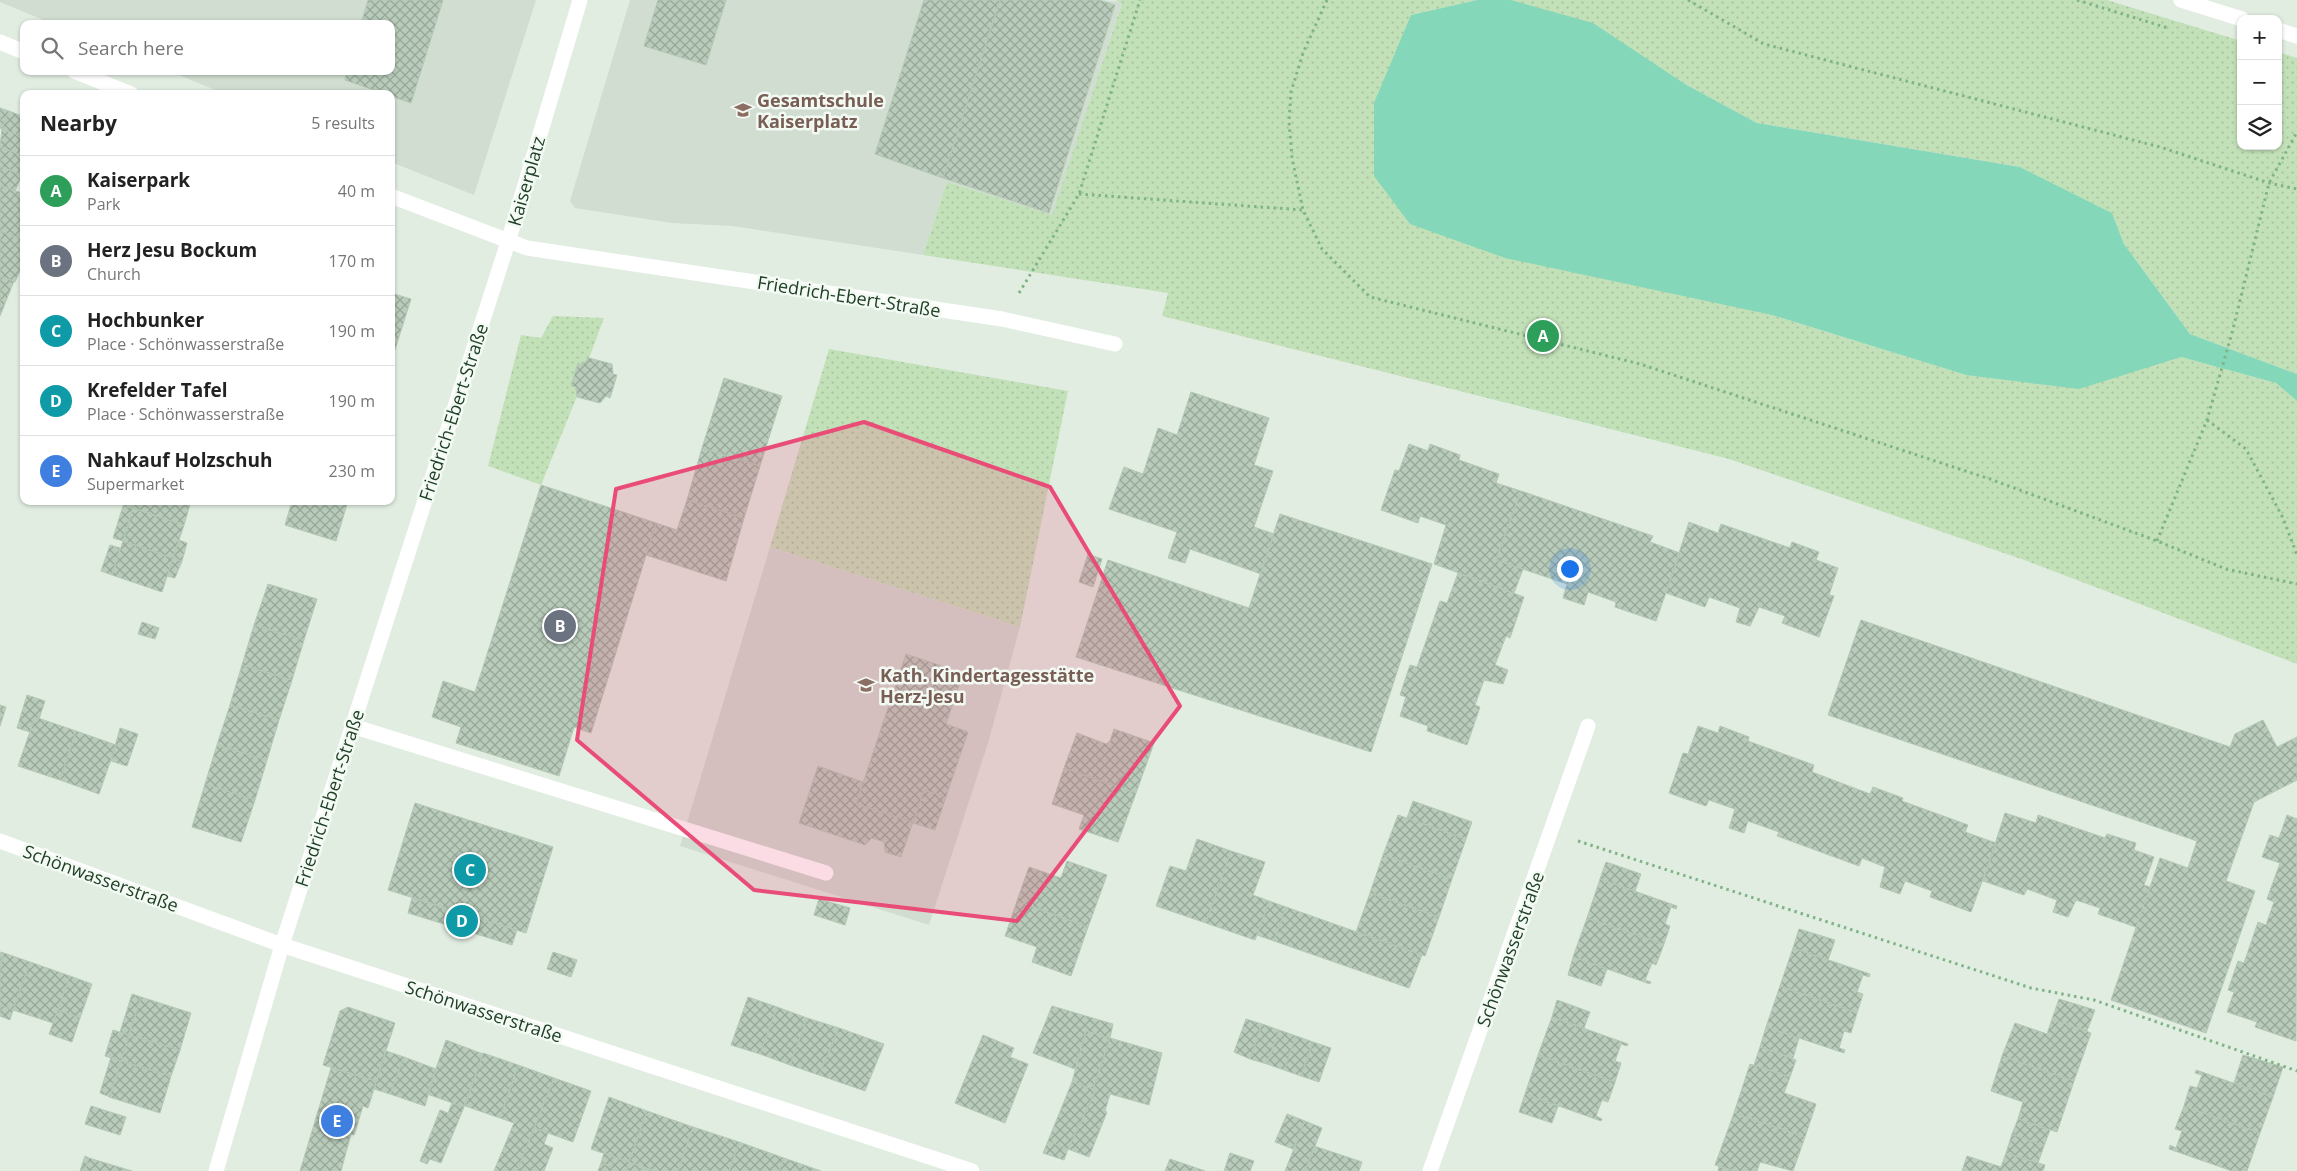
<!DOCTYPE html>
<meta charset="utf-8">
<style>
:root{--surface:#fff;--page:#f2f2f2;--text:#222;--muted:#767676;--line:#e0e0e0;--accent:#ff4e80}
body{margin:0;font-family:"Open Sans",sans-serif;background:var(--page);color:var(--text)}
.controls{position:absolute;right:15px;top:15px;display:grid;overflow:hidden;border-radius:10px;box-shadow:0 1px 4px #0004}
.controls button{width:45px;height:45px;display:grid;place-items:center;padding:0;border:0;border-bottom:1px solid var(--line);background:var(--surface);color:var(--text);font:25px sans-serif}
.you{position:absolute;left:1569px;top:568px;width:18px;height:18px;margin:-12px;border:4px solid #fff;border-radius:50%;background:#1a73e8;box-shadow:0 0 0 8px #1a73e833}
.badge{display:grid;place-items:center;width:32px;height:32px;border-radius:50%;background:var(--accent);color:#fff;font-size:16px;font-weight:700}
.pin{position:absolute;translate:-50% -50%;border:2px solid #fff;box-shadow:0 1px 5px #0006}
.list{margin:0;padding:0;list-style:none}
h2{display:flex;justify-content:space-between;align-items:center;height:65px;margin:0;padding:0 20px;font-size:21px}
h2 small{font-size:16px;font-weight:400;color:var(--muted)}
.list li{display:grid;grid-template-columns:32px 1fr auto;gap:15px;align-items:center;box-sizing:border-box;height:70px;padding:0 20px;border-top:1px solid var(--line)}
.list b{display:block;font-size:19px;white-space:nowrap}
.list p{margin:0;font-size:16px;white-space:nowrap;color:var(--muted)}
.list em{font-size:16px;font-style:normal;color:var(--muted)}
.icon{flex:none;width:28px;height:28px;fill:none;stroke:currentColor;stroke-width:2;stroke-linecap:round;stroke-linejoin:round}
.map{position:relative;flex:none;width:2297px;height:1171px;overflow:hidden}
.search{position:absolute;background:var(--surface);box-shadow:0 1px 4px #0004;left:20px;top:20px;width:375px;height:55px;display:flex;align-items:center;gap:12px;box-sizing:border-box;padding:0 18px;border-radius:10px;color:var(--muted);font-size:19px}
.panel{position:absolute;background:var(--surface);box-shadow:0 1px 4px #0004;left:20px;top:90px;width:375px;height:415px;border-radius:10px}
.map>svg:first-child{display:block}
.built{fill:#d0ddd0}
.grass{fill:url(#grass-dots)}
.water{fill:#84d8b9}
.building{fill:url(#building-cross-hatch);stroke:#b3c8b4}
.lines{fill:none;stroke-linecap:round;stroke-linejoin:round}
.path{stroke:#7fb487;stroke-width:3;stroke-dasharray:2.5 4;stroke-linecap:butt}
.minor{stroke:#fff;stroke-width:15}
.marked{fill:#e94d77;fill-opacity:0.2;stroke:#e94d77;stroke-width:4;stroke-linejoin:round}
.labels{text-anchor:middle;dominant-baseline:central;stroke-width:5;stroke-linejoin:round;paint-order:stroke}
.education-label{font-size:18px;font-weight:bold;fill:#785e54;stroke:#f3f9f3;text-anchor:start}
.street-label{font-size:18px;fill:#204026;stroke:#f3f9f3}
</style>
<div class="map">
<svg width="2297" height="1171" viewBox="0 0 2297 1171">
<defs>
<pattern id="grass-dots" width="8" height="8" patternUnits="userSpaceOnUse" patternTransform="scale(1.25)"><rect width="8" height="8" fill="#c3e1b8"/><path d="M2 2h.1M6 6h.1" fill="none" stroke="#a7c29e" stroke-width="1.8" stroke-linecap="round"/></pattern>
<pattern id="building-cross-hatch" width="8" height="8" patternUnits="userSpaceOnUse" patternTransform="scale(1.25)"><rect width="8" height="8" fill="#b9ccbb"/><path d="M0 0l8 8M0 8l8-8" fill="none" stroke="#96a798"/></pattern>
</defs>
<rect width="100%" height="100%" fill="#e2ede2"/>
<path class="built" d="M0,0H368L361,24H53L0,2Z
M443,0H536L474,195L391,162V96L411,102Z
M630,0H658L644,46L706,65L726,0H924L875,154L1049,213L1115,6L1099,0L1122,2L1052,216L947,182L923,255L732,226L672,223L575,208L570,201Z
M169,71H347L345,80L385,94H225Z
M770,547L1020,627L988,743L929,925L680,846Z"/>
<path class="grass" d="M1115,0H1477L1411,15L1772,315L1966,375L2181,357L2276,383L2297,401V664L2027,561L1729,459L1162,316L1168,293L923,255L947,182L1052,215L1122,3Z
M1511,0H2107L2241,41V146H2278V52L2297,58V374L2190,334L2124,244L2112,213L2020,167L1757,123L1685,84Z
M553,316L604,318L588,361L582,365L578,363L572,386L576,387L578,394L541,485L488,466L521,335L541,338Z
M829,349L1068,391L1020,627L770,547Z"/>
<path class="water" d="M1477,0H1511L1593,23L1685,84L1757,123L2020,167L2112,213L2124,244L2190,334L2297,374V401L2276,383L2181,357L2079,389L1966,375L1772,315L1505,258L1410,224L1374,176V103L1411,15Z"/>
<path class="building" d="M368,0H443L411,103L391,96V94H385L345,80L347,71H391V24H361Z
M658,0H726L706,65L644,46Z
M924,0H1000L943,178L875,154Z
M1000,0H1099L1115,5L1049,213L943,178Z
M0,108L9,111L2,129L0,128Z
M9,111L24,117V137L2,129Z
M2,129L24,137V156L0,147Z
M0,147L24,156L22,175L0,166Z
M0,166L22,175L15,191L0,185Z
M0,185L24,194V240L0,231Z
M0,231L24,240V261L15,282L0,276Z
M0,276L14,281L0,316Z
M391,293L411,299L398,340L391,338Z
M391,338L398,340L391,362Z
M589,358L612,364L613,374L617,375L610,398L606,396L600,403L577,397L576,387L571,386L578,363L582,365Z
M724,378L782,396L760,466L702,448Z
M1191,392L1269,418L1254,465L1273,471L1254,527L1274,534L1261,574L1190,549L1185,563L1168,558L1177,532L1109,509L1124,467L1143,474L1158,428L1177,435Z
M1409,444L1428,451L1430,444L1460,455L1459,460L1499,474L1496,483L1521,491L1496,560L1523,569L1514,593L1434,564L1446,525L1420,516L1418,523L1381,510L1395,470L1399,471Z
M702,448L760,466L744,518L687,500Z
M541,485L656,523L591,733L574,727L559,776L456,743L461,727L432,717L443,681L475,692Z
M1521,491L1653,536L1650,542L1680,553L1656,621L1615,607L1616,602L1588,592L1584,605L1563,598L1567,584L1496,560Z
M687,500L744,518L726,581L646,555L656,523L677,530Z
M125,501H136L133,508L123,506Z
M136,501H191L184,525L133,508Z
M292,501H348L336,541L285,525Z
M123,506L133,508L123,541L113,538Z
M133,508L184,525L173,558L123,541Z
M1280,514L1432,564L1371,752L1076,657L1108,560L1249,608Z
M1689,522L1718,533L1721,524L1790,548L1792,542L1819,552L1816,560L1838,568L1829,595L1834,596L1819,637L1782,623L1785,616L1759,607L1750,626L1736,622L1740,608L1709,597L1705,607L1666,593Z
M179,540L187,543L182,561L173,558Z
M123,541L173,558L162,592L112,575Z
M110,545L120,548L112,575L101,571Z
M1088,554L1102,559L1093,587L1079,582Z
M173,558L182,561L175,578L167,576Z
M1458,573L1524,597L1510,638L1506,636L1495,665L1508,670L1503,684L1484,680L1475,705L1480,707L1467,745L1427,731L1428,726L1400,716L1406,697L1400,695L1410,665L1417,667L1440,601L1447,603Z
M268,584L317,599L304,640L254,625Z
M1861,620L2230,747L2235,734L2263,720L2277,747L2297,737V780L2254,802L2226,881L2255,891L2206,1033L2111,1000L2160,858L2188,868L2197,841L1828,715Z
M142,622L159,628L155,639L138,634Z
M254,625L304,640L292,680L242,665Z
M906,654L963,673L946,724L968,732L946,797L924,790L913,822L856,804Z
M242,665L292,680L279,720L230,705Z
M27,695L45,701L39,719L35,717L30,732L17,728Z
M0,705L6,707L0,726Z
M230,705L279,720L267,760L217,745Z
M35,717L76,731L60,780L18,766Z
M1698,726L1718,733L1720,726L1749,737L1748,741L1814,765L1812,772L1870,794L1873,787L1903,798L1902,801L1968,825L1965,832L1996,843L1971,912L1930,897L1932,891L1905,881L1900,894L1880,887L1885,867L1862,858L1859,866L1777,836L1779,832L1748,821L1744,833L1729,828L1735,809L1709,800L1706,806L1669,793L1683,753L1688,754Z
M120,728L138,734L127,766L111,761Z
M1114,729L1154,743L1136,793L1064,768L1077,733L1106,744L1110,741Z
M76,731L116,745L99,794L60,780Z
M217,745L267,760L255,800L205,784Z
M818,766L863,782L856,804L913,822L901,857L885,852L884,842L872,838L865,845L799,823Z
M1064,768L1136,793L1118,842L1079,829L1084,815L1052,804Z
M205,784L255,800L241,842L192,827Z
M924,790L946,797L935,830L913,823Z
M1413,801L1472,822L1466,839L1407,818Z
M415,803L553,847L526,933L388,890Z
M2005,813L2036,823L2038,815L2105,838L2107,834L2136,843L2134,850L2154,857L2144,885L2150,887L2136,927L2098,914L2100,908L2076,900L2068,917L2053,912L2057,900L2027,889L2024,895L1983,881Z
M1398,815L1466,839L1452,879L1383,855Z
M2287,815L2297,819L2296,1041L2255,1027L2257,1022L2227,1012L2234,992L2228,990L2238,961L2244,963L2258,922L2266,925L2274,902L2267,899L2280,863L2262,857L2270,835L2279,838Z
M1197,839L1231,851L1206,923L1156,906L1170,866L1186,871Z
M1231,851L1265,862L1253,895L1269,901L1255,940L1206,923Z
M1383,855L1452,879L1439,917L1370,893Z
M1067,861L1107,875L1088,927L1017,901L1029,867L1061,878Z
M1606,862L1641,874L1635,891L1600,879Z
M1600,879L1677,906L1676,909L1671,907L1665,924L1670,926L1664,944L1587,918Z
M1370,893L1439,917L1425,956L1356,932Z
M412,898L517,930L512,945L408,913Z
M819,899L850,908L845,925L814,915Z
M1017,901L1088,927L1071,976L1032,962L1037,947L1005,936Z
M1269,901L1286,907L1274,941L1257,935Z
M1286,907L1422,955L1409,988L1274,941Z
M1587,918L1664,944L1656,965L1652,963L1645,980L1651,982L1650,984L1573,957Z
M1799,929L1835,940L1828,960L1793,948Z
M1793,948L1870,974L1869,977L1863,975L1857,992L1863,994L1857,1013L1780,986Z
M0,952L4,953L0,966Z
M553,952L577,960L571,977L547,969Z
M4,953L30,962L13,1010L0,1005V966Z
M1573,957L1607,969L1601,986L1568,975Z
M30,962L70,976L53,1023L13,1010Z
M70,976L92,984L80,1018L58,1010Z
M1780,986L1857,1013L1851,1033L1844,1031L1839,1048L1845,1050L1844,1053L1766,1027Z
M132,994L141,997L129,1035L120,1032Z
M141,997L191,1013L180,1050L129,1035Z
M748,997L777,1007L760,1054L731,1045Z
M2059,999L2095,1010L2087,1031L2052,1019Z
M1557,1000L1590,1012L1584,1028L1552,1017Z
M0,1005L13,1010L10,1020L0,1016Z
M1052,1006L1113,1024L1110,1038L1086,1031L1075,1069L1033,1053Z
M348,1007L395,1023L376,1081L323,1065L340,1011Z
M777,1007L807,1018L790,1065L760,1054Z
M58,1010L80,1018L72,1042L49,1034Z
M1552,1017L1628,1044L1627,1046L1621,1044L1615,1061L1621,1063L1615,1082L1538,1055Z
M807,1018L839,1028L819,1075L790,1065Z
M1246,1019L1262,1024L1250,1059L1234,1052Z
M2052,1019L2091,1033L2074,1081L2002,1056L2015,1023L2047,1034Z
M1262,1024L1279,1030L1267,1064L1250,1059Z
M1766,1027L1799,1038L1793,1058L1760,1047Z
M839,1028L884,1044L865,1091L819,1075Z
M113,1030L129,1035L121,1061L105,1056Z
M1279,1030L1296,1036L1284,1070L1267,1064Z
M1086,1031L1110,1038L1093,1089L1072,1082Z
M129,1035L180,1050L171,1076L121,1061Z
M983,1035L1014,1048L1010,1057L1028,1064L1005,1123L955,1103Z
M1296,1036L1313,1042L1301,1076L1284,1070Z
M1110,1038L1162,1053L1149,1105L1110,1094L1105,1111L1107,1112L1089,1157L1068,1149L1096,1090L1093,1089Z
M446,1040L483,1054L464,1107L427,1094Z
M1313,1042L1331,1048L1319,1082L1301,1076Z
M1760,1047L1796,1060L1790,1077L1754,1065Z
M386,1051L404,1057L390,1094L374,1089Z
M483,1053L518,1065L500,1118L465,1106Z
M1538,1055L1615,1082L1608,1102L1602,1100L1596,1116L1602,1119L1601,1121L1525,1094Z
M2243,1055L2283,1067L2273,1097L2234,1083Z
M2002,1056L2074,1081L2057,1132L2018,1119L2023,1102L1991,1091Z
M111,1057L121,1061L110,1097L100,1093Z
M404,1057L436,1069L425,1106L390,1094Z
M121,1061L171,1076L160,1113L109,1097Z
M1750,1064L1790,1077L1784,1093L1816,1104L1805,1137L1734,1113Z
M518,1065L554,1078L517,1171H494L514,1123L500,1118Z
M331,1068L376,1081L374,1089L368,1108L363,1106L354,1135L351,1134L341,1171H300Z
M2196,1070L2273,1097L2260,1133L2184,1106L2190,1086L2197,1088L2202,1075L2195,1073Z
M554,1078L591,1091L573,1142L534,1128Z
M1072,1082L1096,1090L1068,1149L1048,1141Z
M1525,1094L1558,1106L1552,1123L1519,1112Z
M609,1097L647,1111L629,1162L591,1149Z
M452,1103L464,1107L441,1163L430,1159L427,1164L420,1161L440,1110L448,1113Z
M91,1106L126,1117L120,1135L85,1124Z
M2184,1106L2260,1133L2247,1171H2232L2169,1149L2170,1145L2176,1148L2182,1131L2175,1129Z
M647,1111L693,1127L678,1171H655L629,1162Z
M1734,1113L1805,1137L1793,1171L1760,1162L1757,1171H1734L1715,1165Z
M1287,1114L1305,1121L1293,1149L1275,1142Z
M2018,1119L2050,1130L2044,1146L2012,1134Z
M1305,1121L1322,1128L1315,1146L1305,1171H1285Z
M693,1127L739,1142L729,1171H678Z
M534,1128L548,1133L544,1144L553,1148L544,1171H517Z
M2012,1134L2044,1146L2038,1163L2006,1153Z
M1048,1141L1068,1149L1064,1160L1043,1153Z
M739,1142L784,1158L779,1171H729Z
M1314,1146L1362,1162L1359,1171H1305Z
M604,1153L614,1157L611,1167L601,1163Z
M1230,1153L1254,1161L1250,1171H1224Z
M2006,1153L2045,1165L2043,1171H1962L1967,1156L2001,1167Z
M85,1156L89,1158L84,1171H80Z
M614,1157L629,1162L626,1171H598L601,1163L611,1167Z
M89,1158L132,1171H84Z
M784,1158L821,1171H779Z
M1170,1159L1205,1171H1165Z
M629,1162L642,1167L641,1171H626Z
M1719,1166L1734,1171H1718Z
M642,1167L655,1171H641Z"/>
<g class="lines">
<path class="path" d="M1327,0L1303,53L1291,92L1289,121L1292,158L1303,210L1322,249L1370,297L1640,364L1990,479L2157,541L2226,569L2297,584
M1688,0L1764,44L2160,147L2269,183L2297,189
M2077,0L2168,28
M1079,194L1303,210
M1019,293L1079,194L1140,0
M2207,420L2246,449L2283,518L2297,555
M2157,541L2207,420L2232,333L2269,183L2297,132
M1578,841L2031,988L2094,1000L2297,1071"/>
<path class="minor" d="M2181,0L2242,19
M2278,30L2297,36
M0,42L24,52
M74,71L131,94
M391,196L527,248L1002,319L1115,344
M352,726L826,873
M0,841L282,945L972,1171
M216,1171L282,945L508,242L580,0
M1430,1171L1588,726"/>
</g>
<path class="marked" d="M864,422L1050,487L1180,706L1017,921L754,890L577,740L616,489Z"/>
<defs>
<g id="school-bare" transform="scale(1.35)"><path d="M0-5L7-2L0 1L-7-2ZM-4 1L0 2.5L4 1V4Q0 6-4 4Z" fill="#8d6e63" stroke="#f3f9f3" stroke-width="2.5" paint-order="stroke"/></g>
</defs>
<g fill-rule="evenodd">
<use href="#school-bare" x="743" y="110"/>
<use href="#school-bare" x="866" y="685"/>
</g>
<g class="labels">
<g class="education-label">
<text x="757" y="100">Gesamtschule<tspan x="757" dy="21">Kaiserplatz</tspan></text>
<text x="880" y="675">Kath. Kindertagesstätte<tspan x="880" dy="21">Herz-Jesu</tspan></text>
</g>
<g class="street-label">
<text transform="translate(526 181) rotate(-74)">Kaiserplatz</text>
<text transform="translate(849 296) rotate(9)">Friedrich-Ebert-Straße</text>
<text transform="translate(453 412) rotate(-72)">Friedrich-Ebert-Straße</text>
<text transform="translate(329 798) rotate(-72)">Friedrich-Ebert-Straße</text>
<text transform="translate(101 878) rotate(20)">Schönwasserstraße</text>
<text transform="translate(1510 949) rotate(-70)">Schönwasserstraße</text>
<text transform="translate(484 1011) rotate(18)">Schönwasserstraße</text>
</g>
</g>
</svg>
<div class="controls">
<button>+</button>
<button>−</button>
<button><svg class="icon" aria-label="layers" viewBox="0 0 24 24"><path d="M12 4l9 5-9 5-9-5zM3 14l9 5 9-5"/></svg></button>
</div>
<div class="you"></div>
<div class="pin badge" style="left:1543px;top:336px;background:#2e9e5b">A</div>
<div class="pin badge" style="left:560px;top:626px;background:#6b7280">B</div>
<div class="pin badge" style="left:470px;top:870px;background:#0f9aa8">C</div>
<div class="pin badge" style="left:462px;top:921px;background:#0f9aa8">D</div>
<div class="pin badge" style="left:337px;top:1121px;background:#3f7fe0">E</div>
<div class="search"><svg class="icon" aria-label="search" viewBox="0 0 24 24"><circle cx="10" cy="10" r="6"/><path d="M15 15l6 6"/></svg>Search here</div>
<section class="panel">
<h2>Nearby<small>5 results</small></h2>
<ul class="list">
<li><span class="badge" style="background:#2e9e5b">A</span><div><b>Kaiserpark</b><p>Park</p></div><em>40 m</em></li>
<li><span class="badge" style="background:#6b7280">B</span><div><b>Herz Jesu Bockum</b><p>Church</p></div><em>170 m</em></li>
<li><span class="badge" style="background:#0f9aa8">C</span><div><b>Hochbunker</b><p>Place · Schönwasserstraße</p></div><em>190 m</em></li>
<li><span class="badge" style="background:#0f9aa8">D</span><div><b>Krefelder Tafel</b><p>Place · Schönwasserstraße</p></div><em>190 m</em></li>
<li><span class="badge" style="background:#3f7fe0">E</span><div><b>Nahkauf Holzschuh</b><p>Supermarket</p></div><em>230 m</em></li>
</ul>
</section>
</div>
